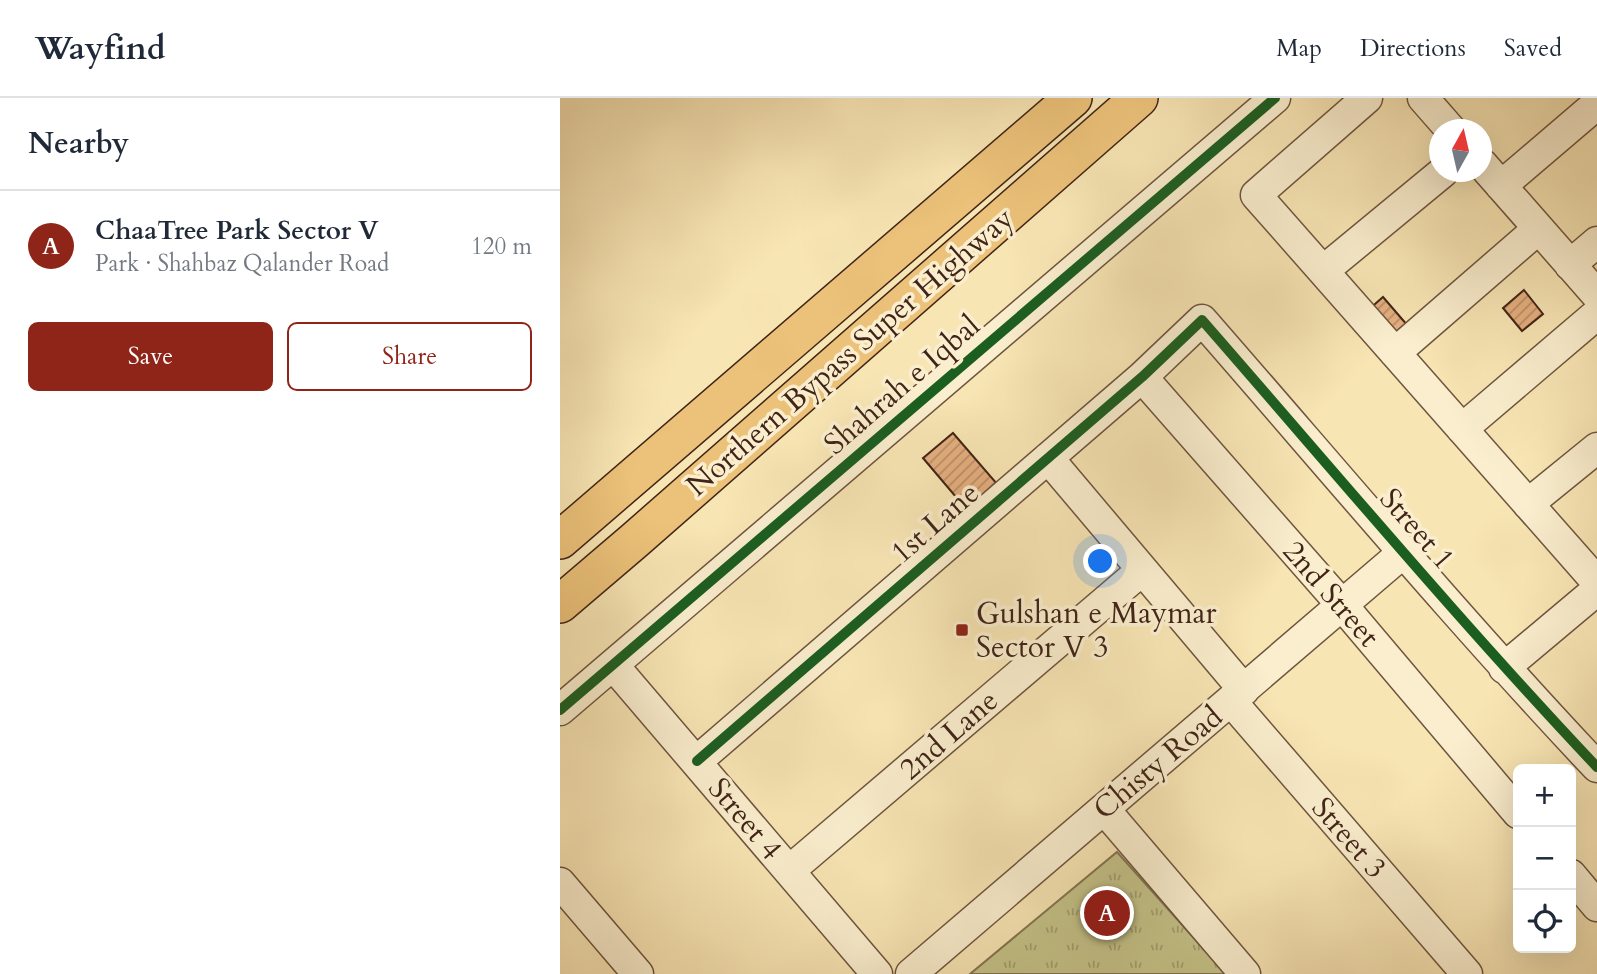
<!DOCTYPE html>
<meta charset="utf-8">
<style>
:root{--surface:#fff;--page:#f6f6f7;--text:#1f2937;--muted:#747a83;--line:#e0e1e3;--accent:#8f2418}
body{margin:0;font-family:Cardo,serif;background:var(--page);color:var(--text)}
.controls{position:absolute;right:21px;bottom:21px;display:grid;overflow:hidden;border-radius:10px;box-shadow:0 7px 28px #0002}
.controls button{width:63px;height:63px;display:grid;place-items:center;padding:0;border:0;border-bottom:2px solid var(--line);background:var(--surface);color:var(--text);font:35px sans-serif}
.compass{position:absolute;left:869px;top:21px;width:63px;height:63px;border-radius:50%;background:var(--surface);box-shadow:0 7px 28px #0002;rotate:8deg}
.you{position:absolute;left:541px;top:464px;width:24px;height:24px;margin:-18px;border:5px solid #fff;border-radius:50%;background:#1a73e8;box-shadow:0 0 0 10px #1a73e833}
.badge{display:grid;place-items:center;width:46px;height:46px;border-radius:50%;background:var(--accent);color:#fff;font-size:23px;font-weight:700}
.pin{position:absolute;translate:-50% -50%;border:4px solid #fff;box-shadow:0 2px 7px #0006}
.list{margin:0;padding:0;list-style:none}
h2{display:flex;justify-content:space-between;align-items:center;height:91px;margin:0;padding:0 28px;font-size:30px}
h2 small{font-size:23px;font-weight:400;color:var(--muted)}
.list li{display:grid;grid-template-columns:46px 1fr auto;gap:21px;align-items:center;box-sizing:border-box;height:112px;padding:0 28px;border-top:2px solid var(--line)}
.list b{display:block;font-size:26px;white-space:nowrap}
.list p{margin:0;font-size:23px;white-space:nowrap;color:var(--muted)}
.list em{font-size:23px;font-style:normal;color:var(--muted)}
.actions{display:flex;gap:14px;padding:21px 28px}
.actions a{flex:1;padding:16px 0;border:2px solid var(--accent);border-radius:10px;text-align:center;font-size:24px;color:var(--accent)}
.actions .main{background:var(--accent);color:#fff}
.icon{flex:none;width:38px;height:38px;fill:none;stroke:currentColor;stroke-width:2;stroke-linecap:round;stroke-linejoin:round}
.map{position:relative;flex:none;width:1037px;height:876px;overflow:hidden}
header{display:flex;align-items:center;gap:42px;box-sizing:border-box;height:98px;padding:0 35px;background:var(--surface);border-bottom:2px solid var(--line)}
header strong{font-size:33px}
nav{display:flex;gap:38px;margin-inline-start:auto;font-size:24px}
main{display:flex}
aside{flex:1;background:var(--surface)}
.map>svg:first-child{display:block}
.grass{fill:url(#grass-tufts);stroke:#827350;stroke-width:2}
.building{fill:url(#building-hatch);stroke:#402417;stroke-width:2}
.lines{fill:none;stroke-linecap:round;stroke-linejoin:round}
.minor-casing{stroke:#6e543e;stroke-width:33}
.major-casing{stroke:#402417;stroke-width:40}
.minor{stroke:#faeece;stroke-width:30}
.major{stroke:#ecc27a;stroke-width:37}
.cycleway-casing{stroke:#faeece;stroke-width:15}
.cycleway{stroke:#1b5e20;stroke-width:10}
.poi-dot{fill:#8f2418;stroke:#faeece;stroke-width:2.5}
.labels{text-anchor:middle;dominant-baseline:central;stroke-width:7;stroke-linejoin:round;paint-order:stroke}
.street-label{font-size:30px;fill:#402417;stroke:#faeece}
.poi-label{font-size:30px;fill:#402417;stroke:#faeece;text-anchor:start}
</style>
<header>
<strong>Wayfind</strong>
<nav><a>Map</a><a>Directions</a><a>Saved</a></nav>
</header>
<main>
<aside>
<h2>Nearby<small></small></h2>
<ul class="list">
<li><span class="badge">A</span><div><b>ChaaTree Park Sector V</b><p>Park · Shahbaz Qalander Road</p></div><em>120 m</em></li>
</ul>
<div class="actions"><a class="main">Save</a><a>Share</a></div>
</aside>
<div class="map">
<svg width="1037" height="876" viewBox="0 0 1037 876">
<defs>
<pattern id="grass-tufts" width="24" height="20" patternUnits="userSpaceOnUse" patternTransform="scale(1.75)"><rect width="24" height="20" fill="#c4c288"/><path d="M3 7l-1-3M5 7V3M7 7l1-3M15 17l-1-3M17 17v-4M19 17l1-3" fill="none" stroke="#a19d6e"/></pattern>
<pattern id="building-hatch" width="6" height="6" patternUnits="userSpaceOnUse" patternTransform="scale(1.75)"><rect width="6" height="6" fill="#e5af7f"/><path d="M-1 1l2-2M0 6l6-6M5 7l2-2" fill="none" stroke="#bb8e67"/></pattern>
</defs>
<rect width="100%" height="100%" fill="#f8e5b4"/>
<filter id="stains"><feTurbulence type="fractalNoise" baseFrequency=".00286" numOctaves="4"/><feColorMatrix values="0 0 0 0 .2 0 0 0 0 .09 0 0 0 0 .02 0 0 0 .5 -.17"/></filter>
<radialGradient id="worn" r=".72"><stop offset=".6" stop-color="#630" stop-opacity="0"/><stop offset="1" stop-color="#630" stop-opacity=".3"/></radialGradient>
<path class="grass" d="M557,754L666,876H410Z"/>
<path class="building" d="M964,192L983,216L962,233L943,210Z
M823,199L848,228L832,243L806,214Z
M393,335L438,387L407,412L363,360Z"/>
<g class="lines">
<g class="minor-casing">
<path id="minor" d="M807,0L696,97L1037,484
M863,0L891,32
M922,66L1037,197
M941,88L1037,6
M1010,167L1037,144
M763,173L883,74
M835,255L978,131
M582,279L782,507L958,715
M902,331L1037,216
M488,360L684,592
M968,406L1037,350
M53,567L317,876
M944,570L1037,492
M671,603L907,876
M0,612L715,0
M137,663L582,279L642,222C773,372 901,525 1037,669
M544,711L685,876
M229,773L581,473
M1011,777L1037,808
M0,785L78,876
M351,876L845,453"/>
</g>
<g class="major-casing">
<path id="major" d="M0,442L513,0
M0,506L75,442L579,0"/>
</g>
<use href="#minor" class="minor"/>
<use href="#major" class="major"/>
<g class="cycleway-casing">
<path id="cycleway" d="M0,612L715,0
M137,663L582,279L642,222C773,372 901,525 1037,669"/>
</g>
<use href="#cycleway" class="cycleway"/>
</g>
<rect class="poi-dot" x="395" y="525" width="14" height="14" rx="3.5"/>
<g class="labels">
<g class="street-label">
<text transform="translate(290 254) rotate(-41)">Northern Bypass Super Highway</text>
<text transform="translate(342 287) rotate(-41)">Shahrah e Iqbal</text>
<text transform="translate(375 425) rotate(-41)">1st Lane</text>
<text transform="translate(857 431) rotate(49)">Street 1</text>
<text transform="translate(771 496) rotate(49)">2nd Street</text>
<text transform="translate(389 637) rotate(-41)">2nd Lane</text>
<text transform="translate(598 665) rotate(-40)">Chisty Road</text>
<text transform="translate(185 721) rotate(50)">Street 4</text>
<text transform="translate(789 740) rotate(49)">Street 3</text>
</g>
<g class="poi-label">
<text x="416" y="515">Gulshan e Maymar<tspan x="416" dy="34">Sector V 3</tspan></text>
</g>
</g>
<rect width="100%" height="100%" filter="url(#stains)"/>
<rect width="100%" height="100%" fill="url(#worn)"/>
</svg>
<div class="controls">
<button>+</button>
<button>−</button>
<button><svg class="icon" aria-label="locate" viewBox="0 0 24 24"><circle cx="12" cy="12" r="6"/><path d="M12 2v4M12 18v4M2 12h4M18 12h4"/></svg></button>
</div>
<svg class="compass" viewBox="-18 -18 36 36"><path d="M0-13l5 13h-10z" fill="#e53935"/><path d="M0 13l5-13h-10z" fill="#747a83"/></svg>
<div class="you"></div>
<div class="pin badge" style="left:547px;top:815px">A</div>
</div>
</main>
